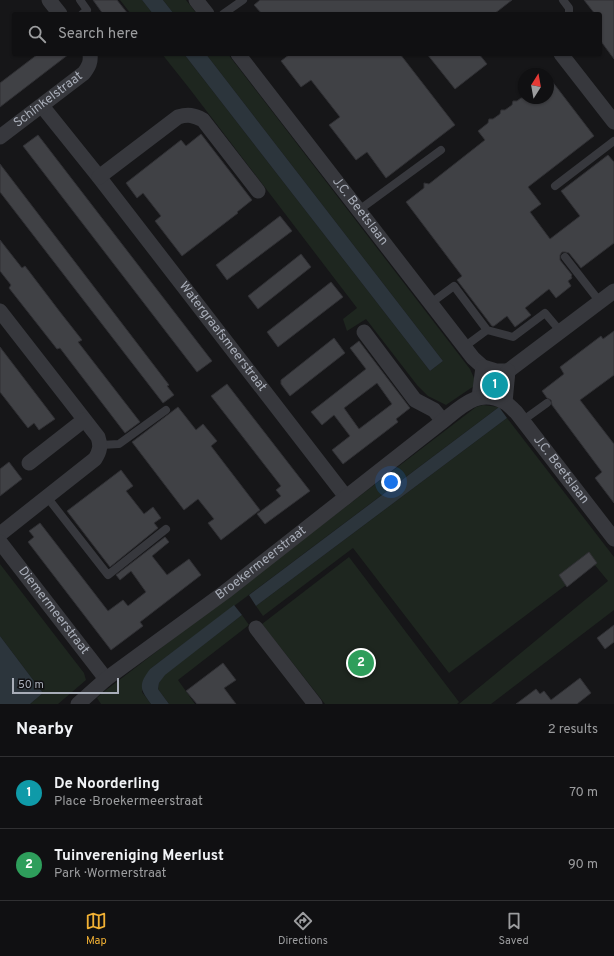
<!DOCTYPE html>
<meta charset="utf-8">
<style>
:root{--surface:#101012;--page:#19191b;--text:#f1f3f6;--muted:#9c9d9f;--line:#303032;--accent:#f2b134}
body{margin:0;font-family:Overpass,sans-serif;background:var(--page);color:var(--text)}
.compass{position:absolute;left:518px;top:68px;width:36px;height:36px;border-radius:50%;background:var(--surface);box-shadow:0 1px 3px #0004;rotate:11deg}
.scale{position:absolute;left:12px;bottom:10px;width:107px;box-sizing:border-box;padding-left:4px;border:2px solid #a8adb8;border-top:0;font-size:11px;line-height:14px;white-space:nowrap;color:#a8adb8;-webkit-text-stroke:3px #111113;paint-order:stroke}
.you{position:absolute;left:391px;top:482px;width:14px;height:14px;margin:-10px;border:3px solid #fff;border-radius:50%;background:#1a73e8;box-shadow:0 0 0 6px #1a73e833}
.badge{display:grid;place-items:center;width:26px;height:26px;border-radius:50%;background:var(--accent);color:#fff;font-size:13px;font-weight:700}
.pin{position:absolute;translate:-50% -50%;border:2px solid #fff;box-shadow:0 1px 4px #0006}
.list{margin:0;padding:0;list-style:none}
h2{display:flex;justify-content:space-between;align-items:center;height:52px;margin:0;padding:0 16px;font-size:17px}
h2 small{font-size:13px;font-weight:400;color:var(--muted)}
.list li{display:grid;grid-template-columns:26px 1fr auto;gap:12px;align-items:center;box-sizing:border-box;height:72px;padding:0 16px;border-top:1px solid var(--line)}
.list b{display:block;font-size:15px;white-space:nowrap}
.list p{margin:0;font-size:13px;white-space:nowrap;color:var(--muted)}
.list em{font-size:13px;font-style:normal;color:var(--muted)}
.icon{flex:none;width:22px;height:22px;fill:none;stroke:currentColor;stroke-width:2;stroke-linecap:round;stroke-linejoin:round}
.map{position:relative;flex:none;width:614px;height:704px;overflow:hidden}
.search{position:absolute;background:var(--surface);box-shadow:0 1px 3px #0004;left:12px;right:12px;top:12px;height:44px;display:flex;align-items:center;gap:10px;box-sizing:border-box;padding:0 14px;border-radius:4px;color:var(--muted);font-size:15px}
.sheet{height:196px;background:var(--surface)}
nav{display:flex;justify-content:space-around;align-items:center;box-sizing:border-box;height:56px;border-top:1px solid var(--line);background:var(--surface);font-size:11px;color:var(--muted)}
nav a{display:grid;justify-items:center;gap:2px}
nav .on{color:var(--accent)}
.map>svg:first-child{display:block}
.green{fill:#1e261f}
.water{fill:#2c353c}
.building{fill:#404145;stroke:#303034;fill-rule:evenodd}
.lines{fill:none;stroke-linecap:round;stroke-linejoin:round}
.lane{stroke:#37383d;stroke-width:8}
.street{stroke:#37383d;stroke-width:15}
.labels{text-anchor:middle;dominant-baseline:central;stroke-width:3;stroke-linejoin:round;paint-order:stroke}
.street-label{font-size:13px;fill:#a8adb8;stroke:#111113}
</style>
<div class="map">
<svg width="614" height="704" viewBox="0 0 614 704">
<rect width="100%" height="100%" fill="#161618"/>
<path class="green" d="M120,0H142L153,14H131Z
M163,0H186L197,14H174Z
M162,54H184L430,371L443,361L206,54H228L470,369L474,378V386L446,405L428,396L417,385L366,319L347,331L343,319L357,308L189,88Z
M483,405L499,407L150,669L142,692L151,704H101L97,698L101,694L476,407Z
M507,418L614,557V610L491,704H459L608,581L594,564L449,673L353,548L263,616L256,606Z
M349,557L459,702L457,704H325L262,624Z
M0,564L84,673L86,680L58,704H30L43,693L0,636Z
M242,615L249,625L178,680L195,704H169L158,689L159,683L164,675Z"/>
<path class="water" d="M142,0H163L174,14H153Z
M184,54H206L443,361L430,371Z
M499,407L507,418L256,606L249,595Z
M234,605L242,615L165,675L159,683L158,689L169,704H151C140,689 138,685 150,669Z
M0,636L43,693L30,704H0Z"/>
<path class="building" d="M93,0H117L128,14H103Z
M260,0H512L494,14H262L254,5Z
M584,0H614V59L600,40V14H595Z
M38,54H69L0,107V83Z
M290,54H400L455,125L386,178L367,152L356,160L329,125L340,117L311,80L301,87L281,61Z
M427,54H479L487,64L455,89Z
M548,76L594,136L528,187L541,204L530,212L550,239L580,216L561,191L608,155L614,162V243L581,268L569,253L565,252H562L560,255V260L572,275L571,276L572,278L568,281L571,286L556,298L549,289L525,308L531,315L515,327L507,316L494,326H492L457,280L462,276L406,202L424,188V183L429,184L485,140L478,131L488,123L489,119H493L500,114L501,110H505L512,105L513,101H517L521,98H548Z
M201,134L252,200L237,212L238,213L182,256L155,221L161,216L143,193L137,198L126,183L181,140L186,146Z
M38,135L212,361L197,372L23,146Z
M0,164L169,385L167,386L174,395L163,403L0,192Z
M280,216L292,231L227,280L216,265Z
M0,240L22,268L25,266L60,312L82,340L78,342L140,422L125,433L60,348L57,349L9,288L11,285L0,271Z
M301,254L311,267L258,309L248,296Z
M331,282L343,297L278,347L267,332Z
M614,331V375L580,400L614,444V503L595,478L602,472L552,405L551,400L547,398L542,391L564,374L560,367L601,336L603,339Z
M334,338L345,353L290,396L281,384V380Z
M359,341L410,408L396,419L398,422L343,464L332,450L350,436L334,415L322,425L311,412L366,369L350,348ZM377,383L392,404L359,429L344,408Z
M0,347L55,419L39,430L34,423L28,428L0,392Z
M227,384L310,491L265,524L257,514L281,496L276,490L281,486L211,396Z
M178,407L196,430L203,424L217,441L211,446L260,510L221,540L208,523L214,519L198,499L184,510L132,442Z
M9,462L22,479L0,496V469Z
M121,470L133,486L126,491L144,514L153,507L161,518L154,523L158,528L110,567L67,511Z
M40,523L108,611L123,600L128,606L146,592L131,571L120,580L116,575L165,537L169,542L152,556L167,575L189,559L201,575L140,622L143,626L111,650L28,542L34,537L29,531Z
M589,552L597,563L567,587L559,575Z
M614,625V642L605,649L597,638Z
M223,663L236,680L224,688L236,704H197L186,691Z
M580,678L591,693L577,704H516L536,689L540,694L544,691L551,700Z"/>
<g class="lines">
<path class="lane" d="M80,0L87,10L82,14
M563,0L569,8V14
M223,14L243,0
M555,186L614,141
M359,210L441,150
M565,257L600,302
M431,303L454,286L487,330L464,347
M487,330L513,337L545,313L561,332
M522,421L547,403
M101,445L119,444L166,410
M47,497L108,575L166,529"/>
<g class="street">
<path d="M49,0L60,14"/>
<path d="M196,0L207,14"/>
<path id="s1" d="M238,54L473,358L483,367L496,371H508"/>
<path d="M561,54L614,122"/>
<path id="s2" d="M42,106L99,177L346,497"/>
<path id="s3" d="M0,137L84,73C89,66 91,62 90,54"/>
<path d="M99,177L178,117C188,114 194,115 203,120L258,191"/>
<path d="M0,311L98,437C101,446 100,451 95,459L0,534"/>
<path d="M364,332L415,400L434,410L443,421"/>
<path d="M508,371L614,291"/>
<path d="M479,397L483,367"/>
<path d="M505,402L508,371"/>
<path d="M29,463L84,420"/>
<path id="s4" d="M0,542L106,679"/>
<path d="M256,628L315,704"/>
<path id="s5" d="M78,704L106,679L225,592L443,421C462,406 479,388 504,402C509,404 512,409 516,412L614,539"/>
</g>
</g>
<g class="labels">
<g class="street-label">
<text stroke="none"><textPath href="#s3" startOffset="61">Schinkelstraat</textPath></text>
<text stroke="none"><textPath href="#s1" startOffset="199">J.C. Beetslaan</textPath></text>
<text stroke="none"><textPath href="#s2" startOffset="293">Watergraafsmeerstraat</textPath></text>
<text stroke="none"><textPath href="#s5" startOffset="620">J.C. Beetslaan</textPath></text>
<text stroke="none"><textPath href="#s5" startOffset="231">Broekermeerstraat</textPath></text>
<text stroke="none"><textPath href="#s4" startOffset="87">Diemermeerstraat</textPath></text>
</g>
</g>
</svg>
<svg class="compass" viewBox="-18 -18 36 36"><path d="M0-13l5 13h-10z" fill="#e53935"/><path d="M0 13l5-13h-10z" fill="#9c9d9f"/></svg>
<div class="scale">50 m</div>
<div class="you"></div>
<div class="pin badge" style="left:495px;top:385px;background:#0f9aa8">1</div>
<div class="pin badge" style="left:361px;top:663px;background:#2e9e5b">2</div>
<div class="search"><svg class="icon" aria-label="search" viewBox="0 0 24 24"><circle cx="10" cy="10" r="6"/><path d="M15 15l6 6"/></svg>Search here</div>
</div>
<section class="sheet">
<h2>Nearby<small>2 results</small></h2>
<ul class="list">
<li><span class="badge" style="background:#0f9aa8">1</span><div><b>De Noorderling</b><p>Place · Broekermeerstraat</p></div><em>70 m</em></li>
<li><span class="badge" style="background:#2e9e5b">2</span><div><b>Tuinvereniging Meerlust</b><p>Park · Wormerstraat</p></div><em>90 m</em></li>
</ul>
</section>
<nav>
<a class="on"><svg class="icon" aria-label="map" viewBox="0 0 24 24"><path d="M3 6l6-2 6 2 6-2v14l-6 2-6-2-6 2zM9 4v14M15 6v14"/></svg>Map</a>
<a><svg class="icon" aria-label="directions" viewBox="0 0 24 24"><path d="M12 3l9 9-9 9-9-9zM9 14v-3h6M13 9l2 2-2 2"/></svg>Directions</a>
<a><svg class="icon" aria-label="saved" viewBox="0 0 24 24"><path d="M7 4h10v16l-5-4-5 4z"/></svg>Saved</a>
</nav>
